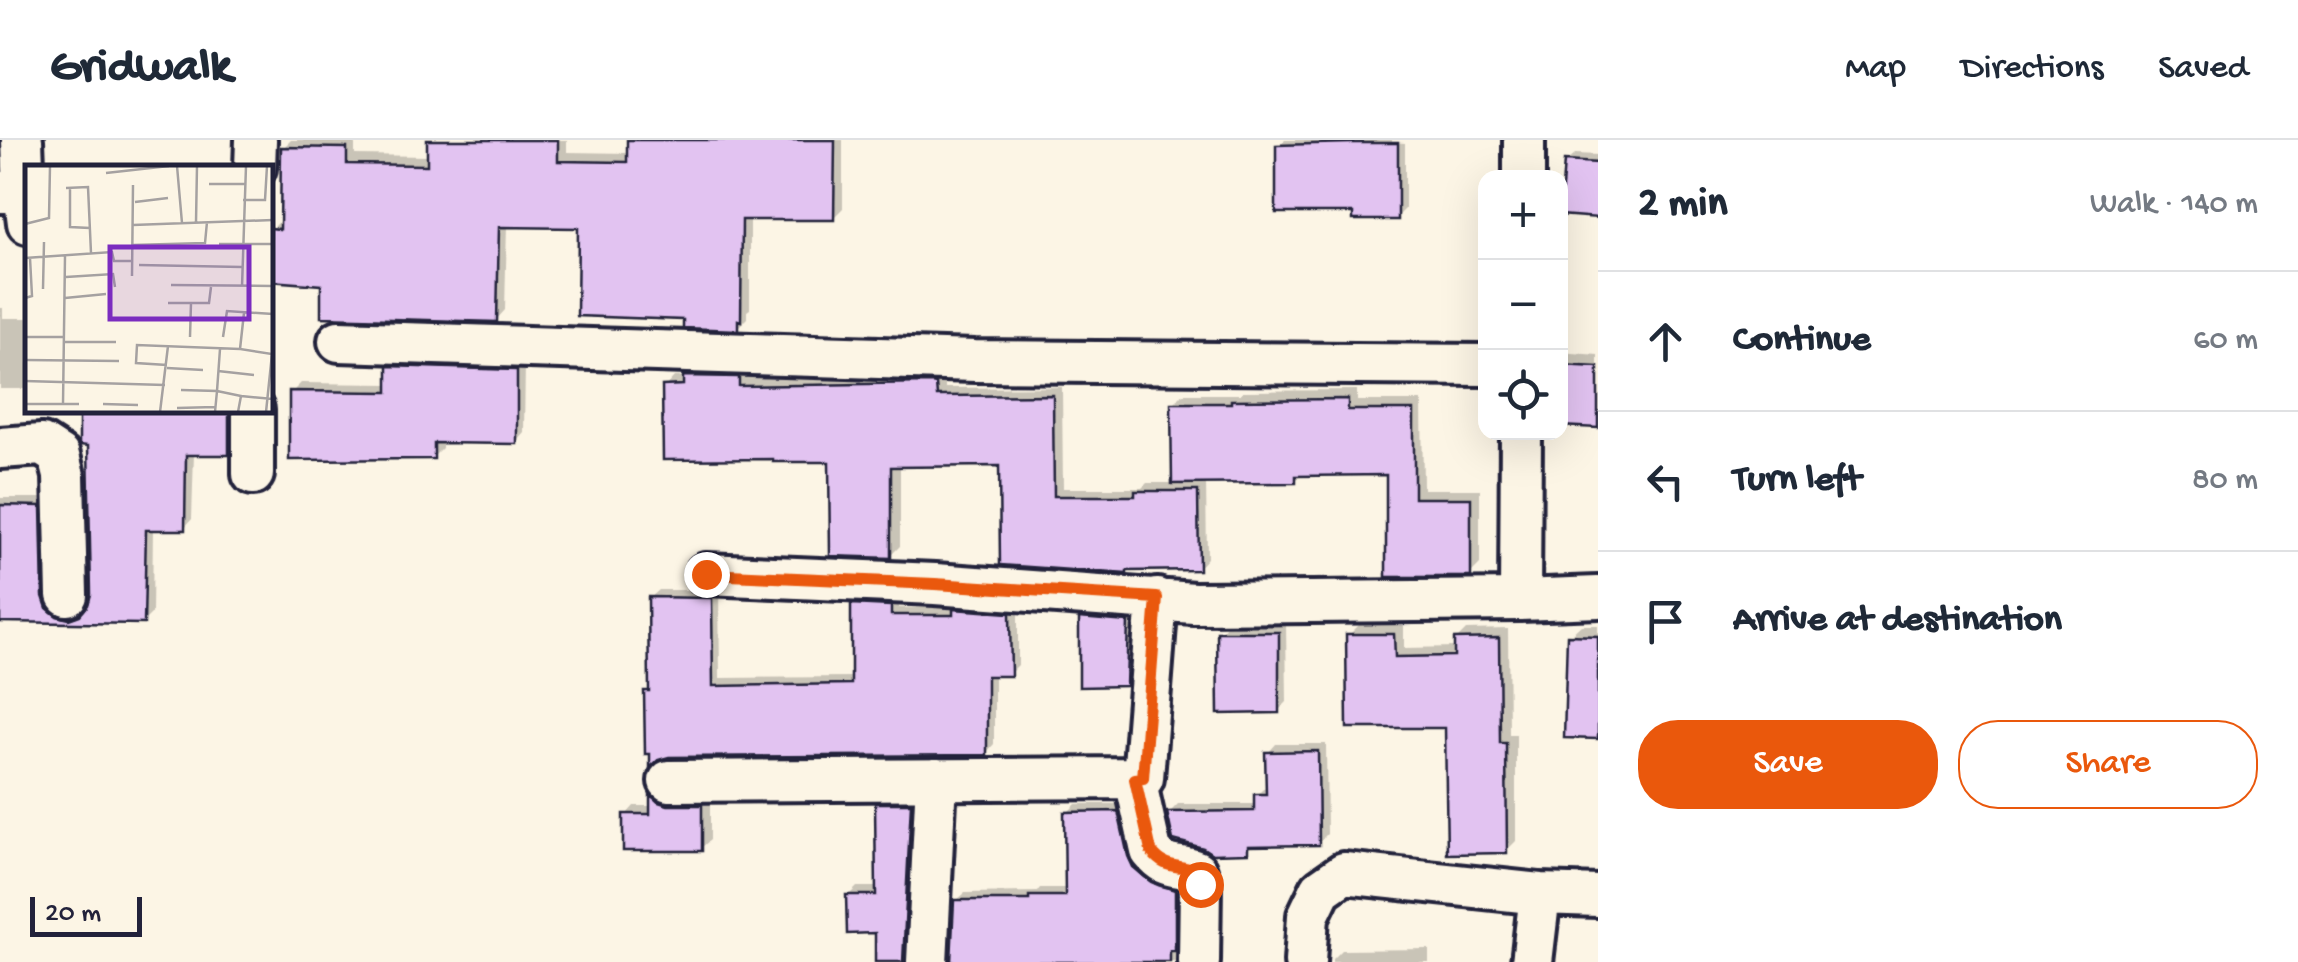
<!DOCTYPE html>
<meta charset="utf-8">
<style>
:root{--surface:#fff;--page:#f2f2f3;--text:#1f2937;--muted:#747a83;--line:#e0e1e3;--accent:#ea580c}
body{margin:0;font-family:"Gochi Hand",sans-serif;background:var(--page);color:var(--text)}
.controls{position:absolute;right:30px;top:30px;display:grid;overflow:hidden;border-radius:20px;box-shadow:0 10px 40px #0002}
.controls button{width:90px;height:90px;display:grid;place-items:center;padding:0;border:0;border-bottom:2px solid var(--line);background:var(--surface);color:var(--text);font:50px sans-serif}
.scale{position:absolute;left:30px;bottom:25px;width:112px;box-sizing:border-box;padding-left:10px;border:5px solid #22223b;border-top:0;font-size:28px;line-height:35px;white-space:nowrap;color:#22223b;-webkit-text-stroke:8px #fcf5e5;paint-order:stroke}
.stop{position:absolute;width:30px;height:30px;margin:-22px;border:8px solid #ea580c;border-radius:50%;background:#fff}
.stop.end{background:#ea580c;border-color:#fff;box-shadow:0 2px 10px #0008}
.list{margin:0;padding:0;list-style:none}
h2{display:flex;justify-content:space-between;align-items:center;height:130px;margin:0;padding:0 40px;font-size:42px}
h2 small{font-size:32px;font-weight:400;color:var(--muted)}
.list li{display:grid;grid-template-columns:65px 1fr auto;gap:30px;align-items:center;box-sizing:border-box;height:140px;padding:0 40px;border-top:2px solid var(--line)}
.list b{display:block;font-size:38px;white-space:nowrap}
.list em{font-size:32px;font-style:normal;color:var(--muted)}
.actions{display:flex;gap:20px;padding:30px 40px}
.actions a{flex:1;padding:22px 0;border:2px solid var(--accent);border-radius:40px;text-align:center;font-size:35px;color:var(--accent)}
.actions .main{background:var(--accent);color:#fff}
.icon{flex:none;width:55px;height:55px;fill:none;stroke:currentColor;stroke-width:2;stroke-linecap:round;stroke-linejoin:round}
.map{position:relative;flex:none;width:1598px;height:822px;overflow:hidden}
header{display:flex;align-items:center;gap:60px;box-sizing:border-box;height:140px;padding:0 50px;background:var(--surface);border-bottom:2px solid var(--line)}
header strong{font-size:48px}
nav{display:flex;gap:55px;margin-inline-start:auto;font-size:35px}
main{display:flex}
aside{flex:1;background:var(--surface)}
.map>svg:first-child{display:block}
.shadow{fill:#0003}
.building{fill:#e2c3f1;stroke:#22223b;stroke-width:2.5}
.lines{fill:none;stroke-linecap:round;stroke-linejoin:round}
.minor-casing{stroke:#22223b;stroke-width:48}
.minor{stroke:#fcf5e5;stroke-width:40}
.route{stroke:#ea580c;stroke-width:12}
.inset-road{fill:none;stroke:#a5a1a1;stroke-width:2.5}
.view{fill:#7b2cbf;fill-opacity:0.15;stroke:#7b2cbf;stroke-width:5}
.inset-edge{fill:none;stroke:#22223b;stroke-width:5}
</style>
<header>
<strong>Gridwalk</strong>
<nav><a>Map</a><a>Directions</a><a>Saved</a></nav>
</header>
<main>
<div class="map">
<svg width="1598" height="822" viewBox="0 0 1598 822">
<rect width="100%" height="100%" fill="#fcf5e5"/>
<filter id="ink" filterUnits="userSpaceOnUse"><feTurbulence type="fractalNoise" baseFrequency=".01" numOctaves="2"/><feDisplacementMap in="SourceGraphic" scale="20" xChannelSelector="R" yChannelSelector="G"/><feConvolveMatrix kernelMatrix="1 2 1 2 8 2 1 2 1" color-interpolation-filters="sRGB"/></filter>
<g filter="url(#ink)">
<path class="shadow" d="M291,0H355V15L430,16V0H567V12L630,13V0H843V68L833,78H750V169L747,171V178L738,187L685,178L580,85L507,84L505,170L496,180L324,143L270,139L272,89L281,80L283,8Z
M1285,0H1392V2L1405,3V69L1396,78L1356,71L1278,6Z
M1575,14L1598,15V75L1566,22Z
M0,168H3V178H28V249H0Z
M1560,212L1598,215V286L1560,283Z
M399,219L525,223L524,292L516,301L442,300V308L433,317L292,252L301,243L390,244V227Z
M695,227L747,229V238L942,235H945V248L1062,247L1063,348H1142L1147,343H1174L1173,264L1183,254H1240L1243,251L1357,250V261H1422L1423,349H1480V424L1470,434L1388,333L1302,334L1295,341H1206L1207,418L1198,428L1130,429L1126,432L1001,324H900V406L890,416L831,320L665,247L674,237H685Z
M82,270H237V304L228,313H194L192,379L184,388L153,387L152,473L143,482L0,480V358H49L65,468L79,471L90,467L93,456L90,304Z
M659,450H719L720,538L853,537V465L862,457L899,458V468L959,467L964,462L1018,466V525L1010,533H994V604L986,613L647,552L651,548L650,458Z
M1090,471L1135,474L1134,535L1125,544L1081,479Z
M1228,484H1286L1287,562L1278,571L1220,493Z
M1359,485H1404V508L1456,507V500L1466,490L1508,489L1509,594H1516V701L1506,711L1448,585L1349,495Z
M1581,485H1598V596L1569,496Z
M1276,604H1326L1327,694L1318,703H1254L1247,711L1169,673L1178,664H1257V655L1265,647H1268V613Z
M660,648L710,657V700L701,708L626,675L634,666H652V655Z
M886,656H918L914,822H878V791L848,756L857,747H878L877,664Z
M1076,664H1126L1182,742L1183,822H953L956,761L965,753L1037,752L1040,748H1068L1067,673Z
M1429,809V822H1332V819L1341,810Z"/>
<path class="building" d="M427,0H558V21L627,22V0H835L834,80H742L741,181L738,180V190L683,188V180L577,176L578,88L499,87L497,182L321,177V145L270,141V88L280,89L281,7L347,8V24L427,25Z
M1353,3H1398V80H1353V73H1276V5Z
M1564,21L1598,23V78L1560,75Z
M1560,225L1598,227V288L1560,286Z
M388,226L517,230V304L434,303V319L289,320V251L388,252Z
M683,236L739,237V246L931,243L936,244L937,256L1053,255L1054,356H1135V351H1198L1199,430L1127,431V434L1000,425L999,326L891,327V418L830,416L829,322H773V319L663,320L662,246L683,245Z
M1348,259V270H1414V358H1471V437H1386V335L1296,336V343L1172,344L1171,263H1231V260Z
M79,270H229V315H186L185,390H146L144,484L0,482V365L41,366L43,456L47,468L57,476L69,479L80,475L88,465L91,454L88,306L79,305Z
M648,457L712,458L713,546L851,544V464L891,466V475H953V469L1010,473L1011,536H987V615L669,617L658,620L650,628V614H645L644,551H649Z
M1079,478L1128,482L1126,546L1079,547Z
M1217,492H1279V573L1218,574Z
M1346,494H1394L1395,517L1454,516V499L1499,498L1500,603H1506L1507,713L1447,714L1445,588H1347Z
M1567,495L1598,496V599L1564,598Z
M1318,611L1319,705L1248,706V713L1212,714L1203,708L1173,700L1167,672L1254,671V654H1266L1265,612Z
M650,654L658,662L668,665H702V711H623V674H650Z
M875,663H911L903,822H875V793L847,794L846,755H876Z
M1118,671L1128,716L1133,727L1151,742L1175,750V811H1170V822H951L954,760H1029V756H1065L1064,672Z"/>
<g class="lines">
<g class="minor-casing">
<path id="minor" d="M22,0L24,52
M255,28L256,0
M1524,38V0
M0,52H24L28,83
M339,201L975,221L1486,225
M253,270V334
M0,308L42,305L59,316L64,336L67,455
M706,434L935,444L1194,463L1520,460L1598,457
M1520,460L1521,292
M1135,639L1151,711C1167,731 1175,723 1196,731L1200,744L1199,822
M669,641L1143,638L1157,459
M927,822L936,639
M1305,822L1308,776L1321,749L1344,733L1540,754L1598,756
M1532,822L1540,754"/>
</g>
<use href="#minor" class="minor"/>
</g>
</g>
<g class="lines" filter="url(#ink)">
<path class="route" d="M706,434L935,444L1157,458L1143,638L1135,639L1151,711C1167,731 1175,723 1196,731L1200,744"/>
</g>
<g transform="translate(25 25)">
<rect width="248" height="248" fill="#fcf5e5"/>
<path class="inset-road" d="M152,1L157,58M81,8L144,1M184,19H220M41,23L63,22L66,88M45,23V62L65,63M218,35H240L242,1M110,37L143,33M171,57L172,1M0,59L24,53L25,1M108,60L248,55M194,79H248M107,80L180,78L182,57M0,93L87,87L89,96H107M114,100L217,102M107,111L108,20M41,112L88,109L90,122M146,120L248,121M217,122L221,1M18,124L19,77M0,133L7,131L5,93M40,133L81,129M143,138H184L186,122M219,148L215,184L247,189L241,247M0,172H39M165,172L166,138M198,172L202,146L248,149M39,177H91M195,184L192,226L216,231L213,247M0,195L94,196M142,200L111,198L112,180L215,184M142,203L178,205M193,206L229,210M0,216L140,220M156,225L192,226L190,247M216,231L248,234M0,239H54M38,239L40,91M78,239L113,240M152,243L190,242M135,247L143,181"/>
<path class="view" d="M85,82H224V154H85Z"/>
<rect width="248" height="248" class="inset-edge"/>
</g>
</svg>
<div class="controls">
<button>+</button>
<button>−</button>
<button><svg class="icon" aria-label="locate" viewBox="0 0 24 24"><circle cx="12" cy="12" r="6"/><path d="M12 2v4M12 18v4M2 12h4M18 12h4"/></svg></button>
</div>
<div class="scale">20 m</div>
<div class="stop" style="left:1200px;top:744px"></div>
<div class="stop end" style="left:706px;top:434px"></div>
</div>
<aside>
<h2>2 min<small>Walk · 140 m</small></h2>
<ul class="list">
<li><svg class="icon" aria-label="ahead" viewBox="0 0 24 24"><path d="M12 20V5M6 11l6-6 6 6"/></svg><div><b>Continue</b></div><em>60 m</em></li>
<li><svg class="icon" aria-label="left" viewBox="0 0 24 24"><path d="M17 20v-9H6M10 6l-5 5 5 5"/></svg><div><b>Turn left</b></div><em>80 m</em></li>
<li><svg class="icon" aria-label="arrive" viewBox="0 0 24 24"><path d="M6 21V4h12l-3 4 3 4H6"/></svg><div><b>Arrive at destination</b></div></li>
</ul>
<div class="actions"><a class="main">Save</a><a>Share</a></div>
</aside>
</main>
